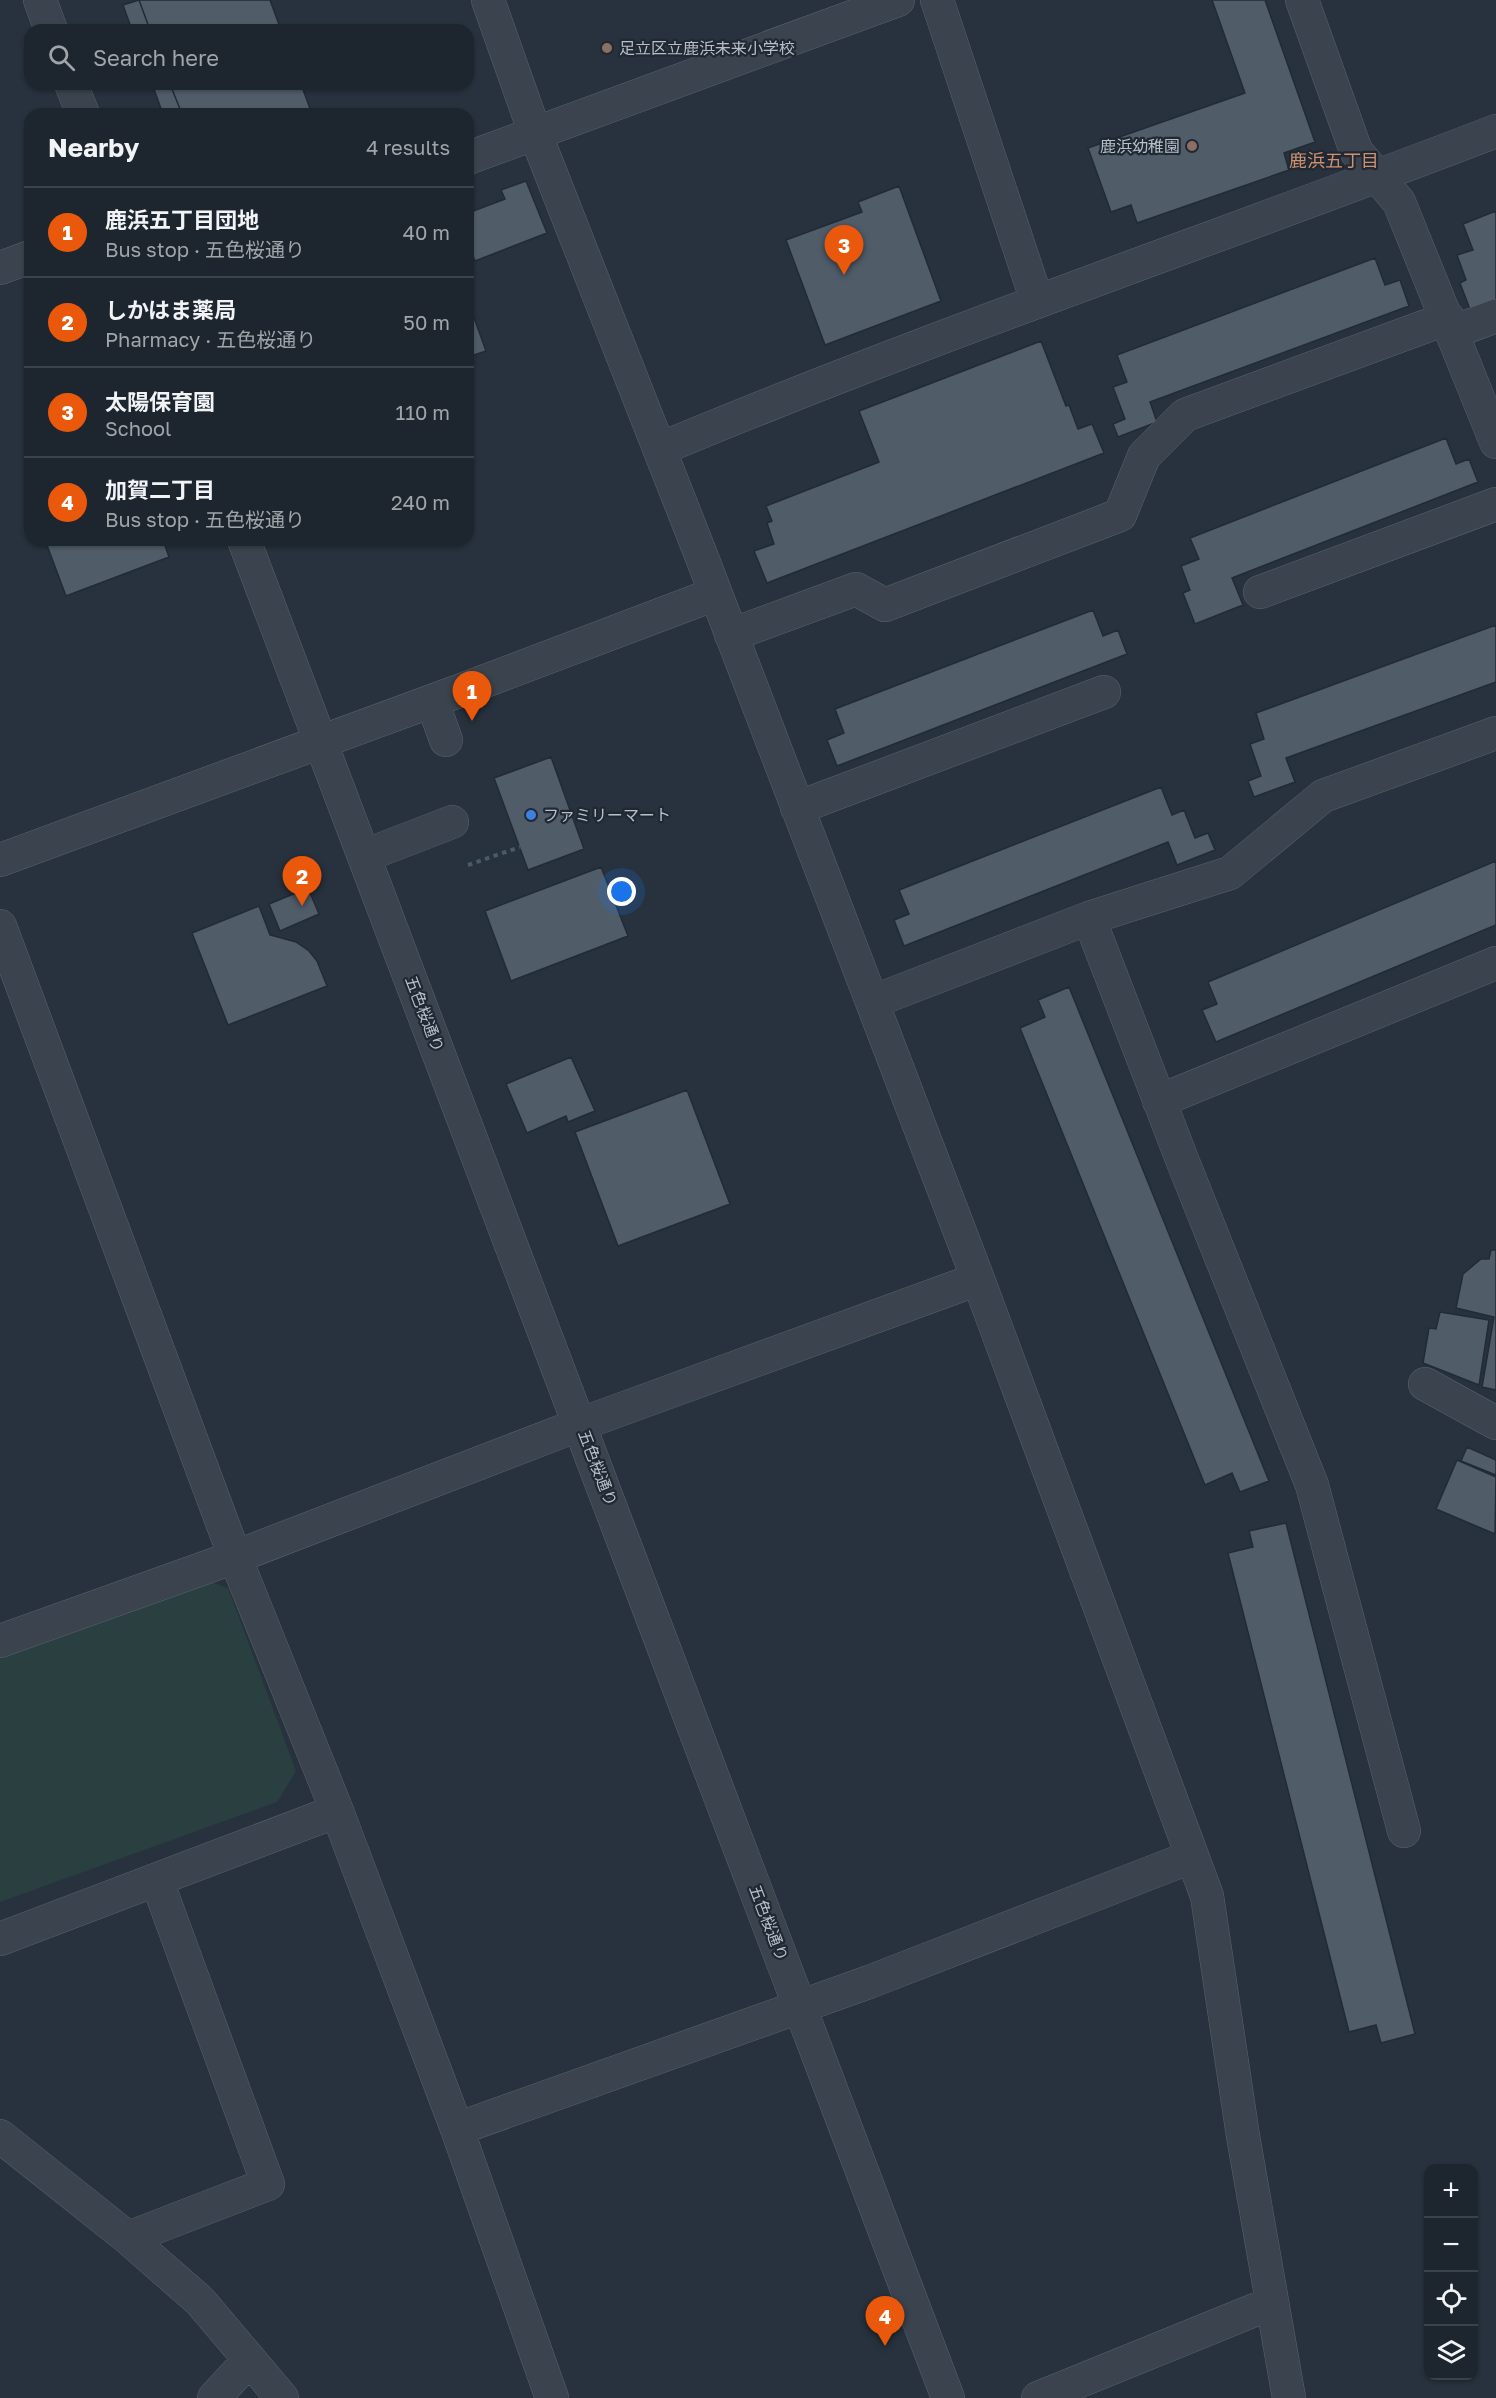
<!DOCTYPE html>
<meta charset="utf-8">
<style>
:root{--surface:#1d262e;--page:#2a323a;--text:#f1f3f6;--muted:#a0a5aa;--line:#3b434a;--accent:#ea580c}
body{margin:0;font-family:"Golos Text","Noto Sans JP",sans-serif;background:var(--page);color:var(--text)}
.controls{position:absolute;right:18px;bottom:18px;display:grid;overflow:hidden;border-radius:12px;box-shadow:0 2px 4px #0004}
.controls button{width:54px;height:54px;display:grid;place-items:center;padding:0;border:0;border-bottom:2px solid var(--line);background:var(--surface);color:var(--text);font:30px sans-serif}
.you{position:absolute;left:622px;top:892px;width:21px;height:21px;margin:-15px;border:4px solid #fff;border-radius:50%;background:#1a73e8;box-shadow:0 0 0 9px #1a73e833}
.badge{display:grid;place-items:center;width:39px;height:39px;border-radius:50%;background:var(--accent);color:#fff;font-size:20px;font-weight:700}
.pin{position:absolute;translate:-50% -50px;filter:drop-shadow(0 2px 3px #0008)}
.pin::after{content:'';position:absolute;top:32px;width:21px;height:18px;background:inherit;clip-path:polygon(0 0,100% 0,50% 100%)}
.list{margin:0;padding:0;list-style:none}
h2{display:flex;justify-content:space-between;align-items:center;height:78px;margin:0;padding:0 24px;font-size:26px}
h2 small{font-size:20px;font-weight:400;color:var(--muted)}
.list li{display:grid;grid-template-columns:39px 1fr auto;gap:18px;align-items:center;box-sizing:border-box;height:90px;padding:0 24px;border-top:2px solid var(--line)}
.list b{display:block;font-size:22px;white-space:nowrap}
.list p{margin:0;font-size:20px;white-space:nowrap;color:var(--muted)}
.list em{font-size:20px;font-style:normal;color:var(--muted)}
.icon{flex:none;width:33px;height:33px;fill:none;stroke:currentColor;stroke-width:2;stroke-linecap:round;stroke-linejoin:round}
.map{position:relative;flex:none;width:1496px;height:2398px;overflow:hidden}
.search{position:absolute;background:var(--surface);box-shadow:0 2px 4px #0004;left:24px;top:24px;width:450px;height:66px;display:flex;align-items:center;gap:15px;box-sizing:border-box;padding:0 21px;border-radius:18px;color:var(--muted);font-size:22px}
.panel{position:absolute;background:var(--surface);box-shadow:0 2px 4px #0004;left:24px;top:108px;width:450px;height:438px;border-radius:18px}
.map>svg:first-child{display:block}
.green{fill:#2a4040}
.building{fill:#505d69;stroke:#222b35;stroke-width:1.5}
.lines{fill:none;stroke-linecap:round;stroke-linejoin:round}
.minor-casing{stroke:#59626c;stroke-width:34}
.path{stroke:#495d5e;stroke-width:4;stroke-dasharray:4.5 4.5;stroke-linecap:butt}
.minor{stroke:#3b444e;stroke-width:33}
.education-dot{fill:#8d6e63;stroke:#202933;stroke-width:2}
.shop-dot{fill:#3f7fe0;stroke:#202933;stroke-width:2}
.labels{text-anchor:middle;dominant-baseline:central;stroke-width:4.5;stroke-linejoin:round;paint-order:stroke}
.poi-label{font-size:16px;fill:#b7bfc9;stroke:#202933;text-anchor:start}
.street-label{font-size:16px;fill:#b7bfc9;stroke:#202933}
.neighbourhood-label{font-size:18px;fill:#cd916e;stroke:#202933}
</style>
<div class="map">
<svg width="1496" height="2398" viewBox="0 0 1496 2398">
<rect width="100%" height="100%" fill="#27323e"/>
<path class="green" d="M208,1581L228,1588L296,1771L277,1802L0,1902V1657Z"/>
<path class="building" d="M139,0H270L281,30H150Z
M139,0L150,30H132L123,5Z
M1212,0H1265L1315,142L1284,153L1289,170L1137,223L1131,205L1111,212L1088,148L1245,93Z
M152,84H170L182,114H163Z
M170,84H301L312,114H182Z
M526,181L547,233L475,261L468,244V213L505,199L501,190Z
M899,186L941,301L825,345L786,240L862,212L858,202Z
M1496,211V302L1471,312L1460,283L1466,280L1457,255L1473,250L1463,224Z
M1375,258L1385,285L1400,280L1409,306L1150,402L1157,422L1118,437L1113,424L1125,419L1113,387L1127,382L1117,355Z
M468,301L486,351L468,357Z
M1041,341L1066,406L1069,405L1078,429L1092,424L1104,453L767,583L754,551L774,544L767,523L772,521L766,506L879,462L859,411Z
M1446,438L1456,464L1469,459L1478,482L1232,578L1243,605L1195,624L1183,593L1190,590L1181,566L1199,559L1190,538Z
M45,540H163L169,557L66,596Z
M1093,610L1103,636L1118,630L1127,654L837,766L827,740L844,733L835,709Z
M1496,625V682L1286,758L1295,782L1254,797L1248,781L1261,776L1250,744L1264,739L1256,713Z
M551,757L584,849L528,870L494,778Z
M1161,787L1172,815L1184,810L1195,838L1208,833L1215,850L1177,865L1168,842L904,946L894,920L909,914L899,890Z
M1496,861V925L1216,1042L1202,1010L1217,1004L1208,982Z
M601,867L628,936L511,981L485,911Z
M308,888L319,914L280,931L269,904Z
M259,906L270,935L296,942L309,951L317,961L327,986L228,1025L192,933Z
M1069,987L1269,1481L1240,1492L1232,1473L1205,1485L1020,1028L1045,1017L1038,1000Z
M571,1057L595,1111L568,1122L566,1116L527,1133L506,1084Z
M687,1090L730,1204L618,1246L575,1132Z
M1491,1250H1496V1390L1482,1387L1494,1317L1456,1308L1463,1274L1481,1259H1489Z
M1440,1312L1489,1320L1479,1385L1423,1363L1429,1328L1436,1329Z
M1467,1447L1496,1460V1475L1461,1461Z
M1457,1460L1496,1477L1495,1534L1436,1509Z
M1286,1523L1415,2034L1381,2043L1376,2025L1349,2032L1228,1553L1253,1547L1249,1531Z"/>
<g class="lines">
<g class="minor-casing">
<path id="minor" d="M40,0L51,30
M488,0L535,133L701,555L978,1279L1207,1896L1243,2136L1289,2398
M937,0L1037,301
M1302,0L1356,151L1399,202L1496,442
M71,84L83,114
M468,158L898,0
M0,268L30,257
M1453,332L1496,316
M660,449C935,334 1218,238 1496,131
M244,540L948,2398
M1260,592L1496,504
M731,635L856,589L885,605L1120,515L1144,456L1185,415L1448,318
M432,701L446,740
M797,808L1104,692
M364,856L452,822
M0,860L459,691L715,594
M1089,918L1183,1162L1312,1485L1404,1831
M0,926L235,1557L337,1811L457,2129L552,2398
M872,1002L1089,918L1230,873L1323,796L1496,733
M1159,1101L1496,963
M1425,1384L1496,1423
M0,1641L235,1557L581,1424L978,1279
M0,1939L337,1811
M457,2129L869,1982L1191,1857
M0,2136L128,2238L200,2301L282,2398
M128,2238L268,2184L157,1881
M214,2398L249,2360
M1038,2398L1272,2303"/>
</g>
<path class="path" d="M468,865L520,847"/>
<use href="#minor" class="minor"/>
</g>
<g class="education-dot">
<circle cx="607" cy="48" r="6"/>
<circle cx="1192" cy="146" r="6"/>
</g>
<circle class="shop-dot" cx="531" cy="815" r="6"/>
<g class="labels">
<g class="poi-label">
<text x="619" y="48">足立区立鹿浜未来小学校</text>
<text x="1180" y="146" text-anchor="end">鹿浜幼稚園</text>
<text x="543" y="815">ファミリーマート</text>
</g>
<g class="street-label">
<text transform="translate(425 1014) rotate(69)">五色桜通り</text>
<text transform="translate(598 1468) rotate(69)">五色桜通り</text>
<text transform="translate(769 1923) rotate(69)">五色桜通り</text>
</g>
<g class="neighbourhood-label">
<text x="1334" y="160">鹿浜五丁目</text>
</g>
</g>
</svg>
<div class="controls">
<button>+</button>
<button>−</button>
<button><svg class="icon" aria-label="locate" viewBox="0 0 24 24"><circle cx="12" cy="12" r="6"/><path d="M12 2v4M12 18v4M2 12h4M18 12h4"/></svg></button>
<button><svg class="icon" aria-label="layers" viewBox="0 0 24 24"><path d="M12 4l9 5-9 5-9-5zM3 14l9 5 9-5"/></svg></button>
</div>
<div class="you"></div>
<div class="pin badge" style="left:472px;top:721px">1</div>
<div class="pin badge" style="left:302px;top:906px">2</div>
<div class="pin badge" style="left:844px;top:275px">3</div>
<div class="pin badge" style="left:885px;top:2346px">4</div>
<div class="search"><svg class="icon" aria-label="search" viewBox="0 0 24 24"><circle cx="10" cy="10" r="6"/><path d="M15 15l6 6"/></svg>Search here</div>
<section class="panel">
<h2>Nearby<small>4 results</small></h2>
<ul class="list">
<li><span class="badge">1</span><div><b>鹿浜五丁目団地</b><p>Bus stop · 五色桜通り</p></div><em>40 m</em></li>
<li><span class="badge">2</span><div><b>しかはま薬局</b><p>Pharmacy · 五色桜通り</p></div><em>50 m</em></li>
<li><span class="badge">3</span><div><b>太陽保育園</b><p>School</p></div><em>110 m</em></li>
<li><span class="badge">4</span><div><b>加賀二丁目</b><p>Bus stop · 五色桜通り</p></div><em>240 m</em></li>
</ul>
</section>
</div>
